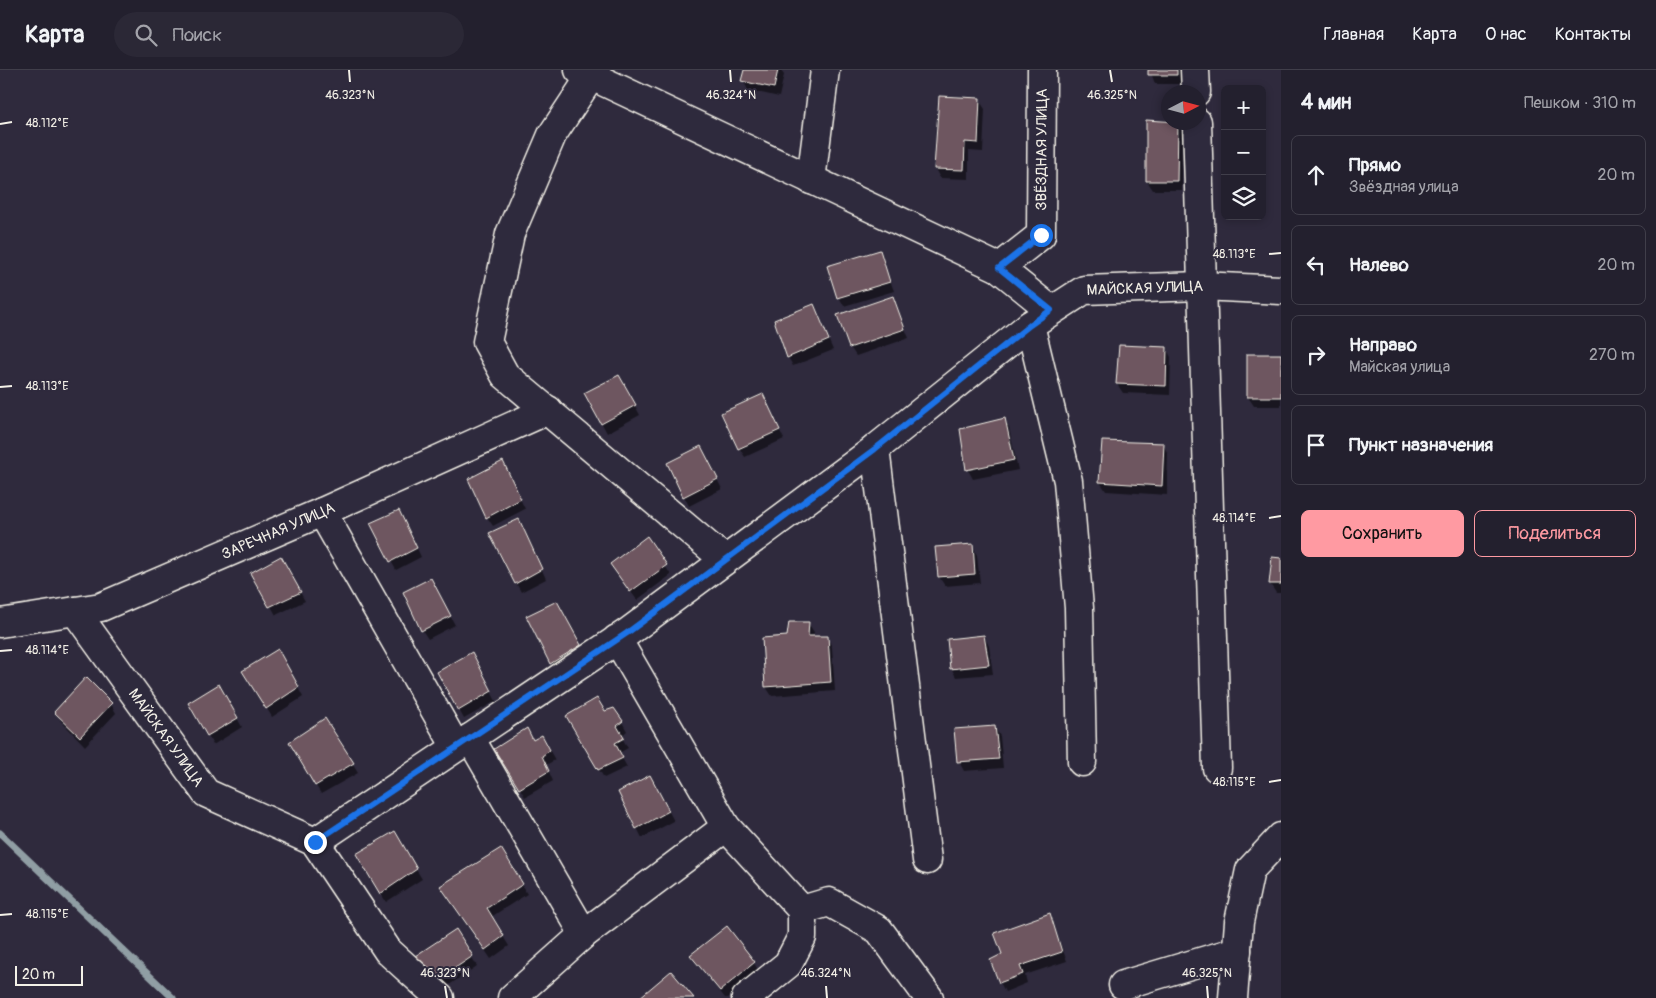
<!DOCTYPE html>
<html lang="ru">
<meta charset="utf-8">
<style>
:root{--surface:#23202e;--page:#2b2836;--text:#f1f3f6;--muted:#a3a3aa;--line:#403e4a;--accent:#ff9aa2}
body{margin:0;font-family:Pangolin,sans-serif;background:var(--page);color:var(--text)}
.controls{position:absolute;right:15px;top:15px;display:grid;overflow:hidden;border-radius:8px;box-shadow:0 2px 8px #0003}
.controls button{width:45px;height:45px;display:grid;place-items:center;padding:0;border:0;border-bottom:1px solid var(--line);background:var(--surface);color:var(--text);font:25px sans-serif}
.compass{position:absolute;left:1161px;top:15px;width:45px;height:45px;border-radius:50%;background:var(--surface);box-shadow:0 2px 8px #0003;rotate:84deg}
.scale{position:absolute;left:15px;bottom:12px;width:68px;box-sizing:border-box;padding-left:5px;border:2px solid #f4f1e8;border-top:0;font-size:14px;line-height:18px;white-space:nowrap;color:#f4f1e8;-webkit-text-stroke:4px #2f2a3d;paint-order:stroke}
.stop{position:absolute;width:15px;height:15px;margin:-11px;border:4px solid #1a73e8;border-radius:50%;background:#fff}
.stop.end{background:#1a73e8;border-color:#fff;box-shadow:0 1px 5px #0008}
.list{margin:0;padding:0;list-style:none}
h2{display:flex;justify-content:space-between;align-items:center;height:65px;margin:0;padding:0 20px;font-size:21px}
h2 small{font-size:16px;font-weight:400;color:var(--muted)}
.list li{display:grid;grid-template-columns:32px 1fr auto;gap:15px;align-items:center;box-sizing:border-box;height:80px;margin:0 10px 10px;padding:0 10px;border:1px solid var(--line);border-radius:8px}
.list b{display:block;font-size:19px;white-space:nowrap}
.list p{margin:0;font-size:16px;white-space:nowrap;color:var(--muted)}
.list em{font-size:16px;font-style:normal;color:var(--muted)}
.actions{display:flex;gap:10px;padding:15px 20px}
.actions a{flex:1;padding:11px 0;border:1px solid var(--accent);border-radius:8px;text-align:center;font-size:18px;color:var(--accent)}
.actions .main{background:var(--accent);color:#111}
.icon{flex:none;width:28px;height:28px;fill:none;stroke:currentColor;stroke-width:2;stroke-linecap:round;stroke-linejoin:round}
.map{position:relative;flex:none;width:1281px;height:928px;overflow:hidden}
header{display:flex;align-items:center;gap:30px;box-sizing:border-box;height:70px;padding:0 25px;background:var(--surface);border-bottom:1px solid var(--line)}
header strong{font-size:24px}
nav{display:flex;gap:28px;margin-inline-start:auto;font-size:18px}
.search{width:350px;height:45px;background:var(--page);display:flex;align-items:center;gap:12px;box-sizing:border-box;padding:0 18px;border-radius:28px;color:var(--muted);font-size:19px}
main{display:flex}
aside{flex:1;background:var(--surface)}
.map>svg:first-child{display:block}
.shadow{fill:#0007}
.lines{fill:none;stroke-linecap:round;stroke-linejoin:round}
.stream{stroke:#909ea4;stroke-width:7}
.building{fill:#6e5660;stroke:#f4f1e8}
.minor-casing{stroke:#f4f1e8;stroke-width:31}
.minor{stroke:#2f2a3d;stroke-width:28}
.route{stroke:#1a73e8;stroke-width:6}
.ticks{fill:none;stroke:#f4f1e8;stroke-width:2}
.labels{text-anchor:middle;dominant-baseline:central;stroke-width:4;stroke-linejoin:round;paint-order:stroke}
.street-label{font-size:15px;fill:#f4f1e8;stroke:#2f2a3d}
.ticks-label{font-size:12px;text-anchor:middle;fill:#f4f1e8;stroke:#2f2a3d;stroke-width:4;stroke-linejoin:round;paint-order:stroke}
</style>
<header>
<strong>Карта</strong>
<div class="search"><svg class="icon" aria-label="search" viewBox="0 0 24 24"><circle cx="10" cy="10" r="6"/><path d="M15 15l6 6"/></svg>Поиск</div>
<nav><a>Главная</a><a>Карта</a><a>О нас</a><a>Контакты</a></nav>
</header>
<main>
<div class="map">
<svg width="1281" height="928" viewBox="0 0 1281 928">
<rect width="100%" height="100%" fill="#2f2a3d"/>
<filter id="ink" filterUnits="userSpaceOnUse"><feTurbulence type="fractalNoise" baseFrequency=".02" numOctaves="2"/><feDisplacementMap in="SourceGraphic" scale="10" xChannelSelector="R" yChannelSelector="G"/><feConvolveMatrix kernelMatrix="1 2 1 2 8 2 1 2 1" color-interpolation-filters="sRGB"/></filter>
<g filter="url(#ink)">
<path class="shadow" d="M745,0H781L784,5L779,27L748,20L743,10Z
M1150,0H1182V14H1155Z
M979,30L985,39L983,82L969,81V109L940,108L935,99Z
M1177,53L1182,62V120H1153L1147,111Z
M879,181L894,221L844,236L839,227Z
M892,228L909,268L856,286L850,277Z
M813,235L833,280L793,296L788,287Z
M1166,278L1171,287L1170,325L1123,323L1117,314Z
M1281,285V336H1254L1248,327Z
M619,306L640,345L607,363L586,324Z
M767,335L784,369L745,387L739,378Z
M1004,349L1009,358L1018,400L973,409L968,400L961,360Z
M1163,374L1168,384L1167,425L1106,421L1100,412Z
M706,387L722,419L689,436L684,426Z
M507,402L525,439L493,456L487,447Z
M404,450L421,487L396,500L391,491Z
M524,460L546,509L521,522L516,513Z
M647,468L671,505L637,530L617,503Z
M972,476L977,485L980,513L945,516L939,507L936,478Z
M281,488L305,531L276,545L252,503Z
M1281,489V523H1276L1270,514Z
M436,519L455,555L428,569L422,560Z
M556,532L585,585L557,602L528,546Z
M808,553L814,562L813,567H827L832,577L835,621L772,626L766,617L763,569L788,567Z
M984,566L989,576L993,604L956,607L951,598Z
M283,590L303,627L272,647L244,601Z
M476,593L496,631L464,649L459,640Z
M86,609L111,634L116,643L85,676L61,651L56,642Z
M219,615L242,657L213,675L189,633Z
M605,642L622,652L627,661L621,666L628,678L619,683L627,697L604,708L568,647Z
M325,650L358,703L321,724L290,673Z
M994,657L1000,666L1003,698L964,701L959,692Z
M533,671L547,676L555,690L546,695L553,711L525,727L496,679Z
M650,707L674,751L642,768L620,723Z
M394,763L422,809L386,832L357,784Z
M500,779L527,824L491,847L509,876L491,889L447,825Z
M1049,845L1067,891L1025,905L1027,913L1005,922L1000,912L1004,885Z
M456,860L477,896L439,922L422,895Z
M692,886L754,893L759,902L728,928H725Z"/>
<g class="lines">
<path class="stream" d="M0,763L173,928"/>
</g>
<path class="building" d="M744,0H778L774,18L741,11Z
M1148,0H1177V5H1148Z
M939,26L980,28L978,73L965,72L964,100L934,99Z
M1146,50L1178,52L1177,111H1146Z
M880,180L890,212L837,228L827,196Z
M893,226L905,259L849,278L837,245Z
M814,234L829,270L787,288L774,250Z
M1119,275L1167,277L1166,316L1116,314Z
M1247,284H1281V327H1247Z
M619,305L636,335L601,354L584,323Z
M763,324L780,360L738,379L721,343Z
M1005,348L1014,390L966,400L960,359Z
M1102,371L1164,373L1162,416L1099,412Z
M701,376L718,409L683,427L667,393Z
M503,391L521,429L486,448L468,409Z
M399,440L417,478L390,492L370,453Z
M519,449L542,499L515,514L489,463Z
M647,466L667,495L630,522L610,494Z
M973,474L975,504L938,507L935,477Z
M281,486L301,522L269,537L250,503Z
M1272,487L1281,488V514H1269Z
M431,508L451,546L421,561L403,522Z
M557,531L581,575L550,594L526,546Z
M789,552H809L808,566H828L831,612L765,617L762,568L787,566Z
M984,565L989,595L950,599L947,569Z
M278,579L299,617L266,639L242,601Z
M472,582L492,621L458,641L437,602Z
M86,607L112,633L80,667L54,642Z
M219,614L238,648L207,666L188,633Z
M597,628L605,641L614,638L623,651L617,656L624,668L615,673L623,688L598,700L566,646Z
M325,648L354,693L315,716L289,672Z
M995,656L999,689L957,692L954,659Z
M527,658L533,670L542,665L550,680L542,686L549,701L519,719L494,679Z
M650,705L669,741L636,759L618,722Z
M395,761L417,799L380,824L356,784Z
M501,778L523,814L487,838L504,866L485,880L440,816Z
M1050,843L1062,882L1020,896L1023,904L999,913L990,890L1002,884L994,863Z
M727,856L755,892L720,921L690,885Z
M456,859L473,886L433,913L415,886Z
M671,901L694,928H639Z"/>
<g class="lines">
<g class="minor-casing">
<g id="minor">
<path d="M579,0L999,198L1051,240"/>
<path d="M595,0L552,65L510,164L487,272L505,305L725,490"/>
<path d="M1195,0L1196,22"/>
<path d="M1197,52L1217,698"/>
<path d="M811,110L825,0"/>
<path id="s1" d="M999,198L1041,165L1042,0"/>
<path d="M1030,255L1068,411L1079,538L1082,692"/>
<path d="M875,379L927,790"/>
<path d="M322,442L456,677"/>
<path id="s2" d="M75,541L206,723L315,772L388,881L440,928"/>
<path id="s3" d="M0,553L101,537L322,442L548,340"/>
<path d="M617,569L726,757L802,840V867L788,894L746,928"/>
<path d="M470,668L584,864L512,928"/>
<path id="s4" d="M315,772L627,563L875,379L1030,255L1084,220L1201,216L1281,220"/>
<path d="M802,840L829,832L879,860L929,928"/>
<path d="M584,864L726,757"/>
<path d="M1123,915L1237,881"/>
<path d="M1233,928L1239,852L1250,800L1281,767"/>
</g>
</g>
<use href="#minor" class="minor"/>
</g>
</g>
<g class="lines" filter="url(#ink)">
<path class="route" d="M315,772L627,563L875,379L1030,255L1051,240L999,198L1041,165"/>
</g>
<path class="ticks" d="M349,0L350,12M730,0L731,12M1110,0L1112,12M0,54L12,52M1269,184L1281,183M0,317L12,316M1269,448L1281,446M0,581L12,580M1269,712L1281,710M0,845L12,844M445,916L447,928M826,916L827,928M1207,916L1208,928"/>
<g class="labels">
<g class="street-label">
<text stroke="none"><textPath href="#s1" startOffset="139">ЗВЁЗДНАЯ УЛИЦА</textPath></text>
<text stroke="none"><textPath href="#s4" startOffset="1008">МАЙСКАЯ УЛИЦА</textPath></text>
<text stroke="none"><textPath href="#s3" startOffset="295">ЗАРЕЧНАЯ УЛИЦА</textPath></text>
<text stroke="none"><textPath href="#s2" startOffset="156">МАЙСКАЯ УЛИЦА</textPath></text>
</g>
</g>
<g class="ticks-label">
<text x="350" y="29">46.323°N</text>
<text x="731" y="29">46.324°N</text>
<text x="1112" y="29">46.325°N</text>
<text x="47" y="57">48.112°E</text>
<text x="1234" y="188">48.113°E</text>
<text x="47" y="320">48.113°E</text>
<text x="1234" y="452">48.114°E</text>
<text x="47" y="584">48.114°E</text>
<text x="1234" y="716">48.115°E</text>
<text x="47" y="848">48.115°E</text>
<text x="445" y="907">46.323°N</text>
<text x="826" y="907">46.324°N</text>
<text x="1207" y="907">46.325°N</text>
</g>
</svg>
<div class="controls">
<button>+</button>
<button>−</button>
<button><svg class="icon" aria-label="layers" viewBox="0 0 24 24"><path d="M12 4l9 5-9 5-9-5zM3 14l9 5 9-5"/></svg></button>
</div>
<svg class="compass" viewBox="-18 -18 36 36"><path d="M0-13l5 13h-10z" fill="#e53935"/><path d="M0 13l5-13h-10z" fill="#a3a3aa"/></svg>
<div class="scale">20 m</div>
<div class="stop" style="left:1041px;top:165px"></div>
<div class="stop end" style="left:315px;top:772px"></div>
</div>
<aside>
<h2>4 мин<small>Пешком · 310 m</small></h2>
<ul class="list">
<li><svg class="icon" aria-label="ahead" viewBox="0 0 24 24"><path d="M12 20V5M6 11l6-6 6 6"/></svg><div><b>Прямо</b><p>Звёздная улица</p></div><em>20 m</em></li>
<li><svg class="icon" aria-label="left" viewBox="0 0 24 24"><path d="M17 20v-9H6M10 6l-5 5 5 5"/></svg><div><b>Налево</b></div><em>20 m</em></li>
<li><svg class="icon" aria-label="right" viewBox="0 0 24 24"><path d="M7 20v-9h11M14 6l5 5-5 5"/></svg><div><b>Направо</b><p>Майская улица</p></div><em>270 m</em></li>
<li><svg class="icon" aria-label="arrive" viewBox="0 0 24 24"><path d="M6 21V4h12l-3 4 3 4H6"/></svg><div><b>Пункт назначения</b></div></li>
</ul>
<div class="actions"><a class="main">Сохранить</a><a>Поделиться</a></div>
</aside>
</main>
